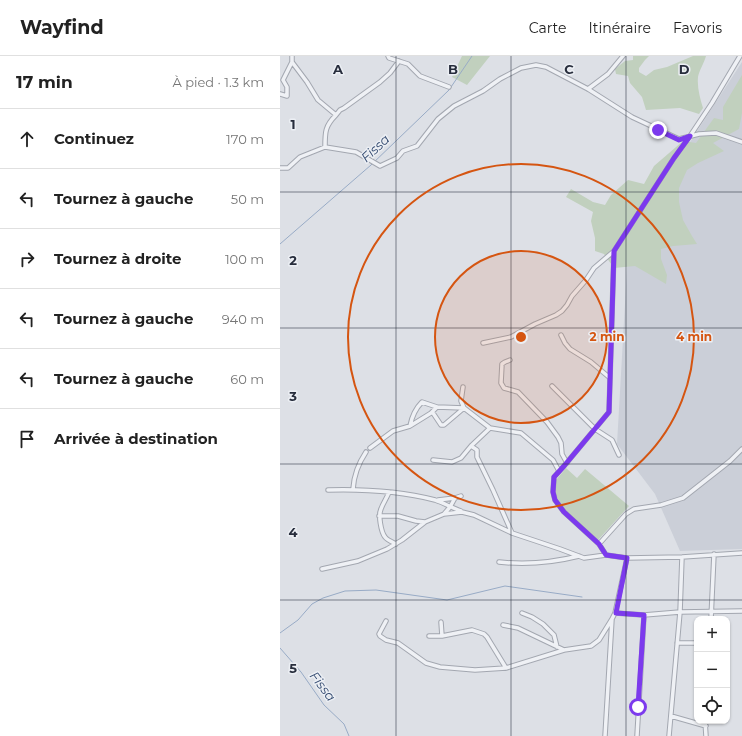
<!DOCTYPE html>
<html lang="fr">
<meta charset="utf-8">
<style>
:root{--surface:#fff;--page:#f6f6f6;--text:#222;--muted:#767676;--line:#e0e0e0}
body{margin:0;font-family:Montserrat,sans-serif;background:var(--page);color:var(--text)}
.controls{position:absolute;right:12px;bottom:12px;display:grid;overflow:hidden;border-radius:8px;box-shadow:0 1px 3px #0004}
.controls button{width:36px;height:36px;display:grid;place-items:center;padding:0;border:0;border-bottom:1px solid var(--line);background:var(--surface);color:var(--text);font:20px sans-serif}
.stop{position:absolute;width:12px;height:12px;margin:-9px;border:3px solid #7c3aed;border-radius:50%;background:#fff}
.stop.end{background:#7c3aed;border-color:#fff;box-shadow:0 1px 4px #0008}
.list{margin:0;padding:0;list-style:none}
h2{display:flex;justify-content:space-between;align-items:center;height:52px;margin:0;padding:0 16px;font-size:17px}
h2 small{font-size:13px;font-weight:400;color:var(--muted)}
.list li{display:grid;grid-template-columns:26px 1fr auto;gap:12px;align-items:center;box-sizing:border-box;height:60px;padding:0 16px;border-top:1px solid var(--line)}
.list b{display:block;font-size:15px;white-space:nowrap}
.list em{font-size:13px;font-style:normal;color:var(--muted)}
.icon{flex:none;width:22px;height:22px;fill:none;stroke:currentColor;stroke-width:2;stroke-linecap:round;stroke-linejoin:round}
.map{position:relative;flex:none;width:462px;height:680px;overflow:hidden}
header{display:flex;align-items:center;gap:24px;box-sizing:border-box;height:56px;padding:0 20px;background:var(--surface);border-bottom:1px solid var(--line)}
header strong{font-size:19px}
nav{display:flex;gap:22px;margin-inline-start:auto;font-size:14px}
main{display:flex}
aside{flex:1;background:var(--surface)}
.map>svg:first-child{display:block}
.built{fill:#cbcfd8}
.green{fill:#c1d0be}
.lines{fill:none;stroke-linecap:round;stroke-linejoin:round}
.stream{stroke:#98abc6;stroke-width:1}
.minor-casing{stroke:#a3a7b0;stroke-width:5.5}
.minor{stroke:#eff1f5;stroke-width:3.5}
.route{stroke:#7c3aed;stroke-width:5}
.grid{fill:none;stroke:#272d3c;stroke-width:1;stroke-opacity:0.55}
.ring{fill:none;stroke:#d55511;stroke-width:2}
.labels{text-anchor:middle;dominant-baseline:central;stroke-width:3;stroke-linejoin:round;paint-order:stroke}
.water-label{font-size:13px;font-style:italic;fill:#32496f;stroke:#eceff4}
.grid-label{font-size:13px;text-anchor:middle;font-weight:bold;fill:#272d3c;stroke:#eceff4;stroke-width:3;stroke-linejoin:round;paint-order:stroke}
.centre{fill:#d55511;stroke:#eceff4;stroke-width:2}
.ring-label{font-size:12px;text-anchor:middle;font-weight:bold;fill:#d55511;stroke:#eceff4;stroke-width:3;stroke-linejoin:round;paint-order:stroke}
</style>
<header>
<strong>Wayfind</strong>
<nav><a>Carte</a><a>Itinéraire</a><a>Favoris</a></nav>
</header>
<main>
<aside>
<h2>17 min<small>À pied · 1.3 km</small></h2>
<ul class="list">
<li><svg class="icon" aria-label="ahead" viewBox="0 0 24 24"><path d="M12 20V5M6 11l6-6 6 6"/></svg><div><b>Continuez</b></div><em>170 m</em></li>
<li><svg class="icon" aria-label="left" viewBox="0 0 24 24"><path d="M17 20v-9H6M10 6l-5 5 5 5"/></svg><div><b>Tournez à gauche</b></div><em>50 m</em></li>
<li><svg class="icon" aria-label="right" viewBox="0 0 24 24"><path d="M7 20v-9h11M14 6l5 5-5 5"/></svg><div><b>Tournez à droite</b></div><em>100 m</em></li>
<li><svg class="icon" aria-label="left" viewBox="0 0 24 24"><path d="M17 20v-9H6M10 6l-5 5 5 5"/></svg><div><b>Tournez à gauche</b></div><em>940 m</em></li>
<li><svg class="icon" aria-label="left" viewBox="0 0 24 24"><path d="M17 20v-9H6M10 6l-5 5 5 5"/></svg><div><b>Tournez à gauche</b></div><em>60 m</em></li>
<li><svg class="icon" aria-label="arrive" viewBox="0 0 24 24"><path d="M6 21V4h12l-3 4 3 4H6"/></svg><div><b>Arrivée à destination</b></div></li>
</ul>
</aside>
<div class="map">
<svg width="462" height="680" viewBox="0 0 462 680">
<rect width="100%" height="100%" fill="#dde0e6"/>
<path class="built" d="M462,6V493L400,495L375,438L337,388L348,195L399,103Z"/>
<path class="green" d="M182,0H210L187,29L172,21Z
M353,0H369L365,4L359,12V16L366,20L374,14L387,11L413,0H426C424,7 419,15 418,21C417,32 420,42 423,52L419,58L400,52L366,54L362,41L350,27L348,20L336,18L335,13L345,5L353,4Z
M462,19V57L459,73L433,87L444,95L418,107L407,114L399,132V146L403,164L412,180L417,188L393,190L381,193V203L387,219L386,228L355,210L334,212L324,198L315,195V182L311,165L313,156L286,141L291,133L313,146L325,149L331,139L348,124L364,128L374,110L403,85L416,87L434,62L443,64V51Z
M286,412L297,422L305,413L349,450L318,484L285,454L276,440V424Z"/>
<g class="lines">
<path class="stream" d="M0,188L91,109L169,34L192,0
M0,577L18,564L32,548L43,542L65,535L96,534L167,544L225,530L302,541
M0,592L21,616L44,649L64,668L69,680"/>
<g class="minor-casing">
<path id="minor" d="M108,0L109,2L128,8L140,20L169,31
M12,6V0
M308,33L328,18L343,0
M0,38L7,40V31L3,24L12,6L27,26L38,44L56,59C45,70 45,76 45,91
M56,59L60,54L64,52L100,26L110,17L119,5
M0,112H8L20,101L45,91L76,96L100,110L117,102L123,95L137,90L158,63L174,50L203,35L220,23L241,12L256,9L266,11L308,33L352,61L399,83L419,78L436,77L462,86
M281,279L285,287L290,293L311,306L330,322
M203,287L231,281L255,268L276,259L282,255L287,249L292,240L306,224L314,212L334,195
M230,304L225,306L222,308L221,327L224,332L238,336L267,366L278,381L281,387L282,398L287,407
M272,330L315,373L332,384L339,399
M183,331L181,345L184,352L210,372L241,377L273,404L279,415
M151,357L157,351L184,352
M130,370L151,357H153L161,369H164L184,352
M191,390L197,394V401L213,434L232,477
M90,392L113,375L130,370C132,360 135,353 142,346L157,351
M153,404L172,406L181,402L191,390L210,372
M73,433C74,418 78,408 86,396
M48,434C84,433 120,435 155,444C164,447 172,452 181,455
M109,436C107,442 103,447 101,453C98,459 101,476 105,481C107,484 112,486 116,488
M158,444L175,442L181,440
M164,458L170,451L175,442
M99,460H118L136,465L145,466
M319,488L346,458L354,453L381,449L403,442L450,405L462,393
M326,499L319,488L284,456L275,444L273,436L274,421L284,410L329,356L334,195L394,102L410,80L432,47L460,0
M219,506C247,509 271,507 299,500
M42,513L78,505L107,493L122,484L145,466L164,458L182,456L194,459L232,477L280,493L304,502L326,499L347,502L402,501L462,497
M242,557L252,561L263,568L274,579L277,591
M335,557L364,559L400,556L462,555
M431,563L434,498
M106,565L99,578L100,580L106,584L118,587L146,607L160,611L195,614L226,612L284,594L311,590L319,584L332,563
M161,566L162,580
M223,569L238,572L284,594
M149,580H162L192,574L204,578L207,581L226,612
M397,587H417
M391,660L426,670
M425,665L426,680
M325,680L332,563L335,557L347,502
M357,680L364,559
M389,680L400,556L402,501"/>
</g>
<use href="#minor" class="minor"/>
</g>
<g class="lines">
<path class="route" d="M358,651L364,559L336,557L347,502L326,499L319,488L284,456L275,444L273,436L274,421L284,410L329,356L334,195L394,102L410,80L399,84L378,74"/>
</g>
<path class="grid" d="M116,0V680M231,0V680M346,0V680M0,136H462M0,272H462M0,408H462M0,544H462"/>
<circle cx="241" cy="281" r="86" fill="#d55511" fill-opacity=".12"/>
<g class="ring">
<circle cx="241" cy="281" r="86"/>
<circle cx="241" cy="281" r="173"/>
</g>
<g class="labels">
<g class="water-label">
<text transform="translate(95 92) rotate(-43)">Fissa</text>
<text transform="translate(43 630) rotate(53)">Fissa</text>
</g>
</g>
<g class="grid-label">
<text x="58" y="18">A</text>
<text x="173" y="18">B</text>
<text x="289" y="18">C</text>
<text x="404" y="18">D</text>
<text x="13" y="73">1</text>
<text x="13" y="209">2</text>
<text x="13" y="345">3</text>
<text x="13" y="481">4</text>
<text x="13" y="617">5</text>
</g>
<circle cx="241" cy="281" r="6" class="centre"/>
<g class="ring-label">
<text x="327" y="285">2 min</text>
<text x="414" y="285">4 min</text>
</g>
</svg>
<div class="controls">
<button>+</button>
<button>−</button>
<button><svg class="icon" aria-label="locate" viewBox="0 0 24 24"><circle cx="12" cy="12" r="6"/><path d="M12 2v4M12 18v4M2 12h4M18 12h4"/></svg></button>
</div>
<div class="stop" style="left:358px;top:651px"></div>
<div class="stop end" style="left:378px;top:74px"></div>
</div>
</main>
